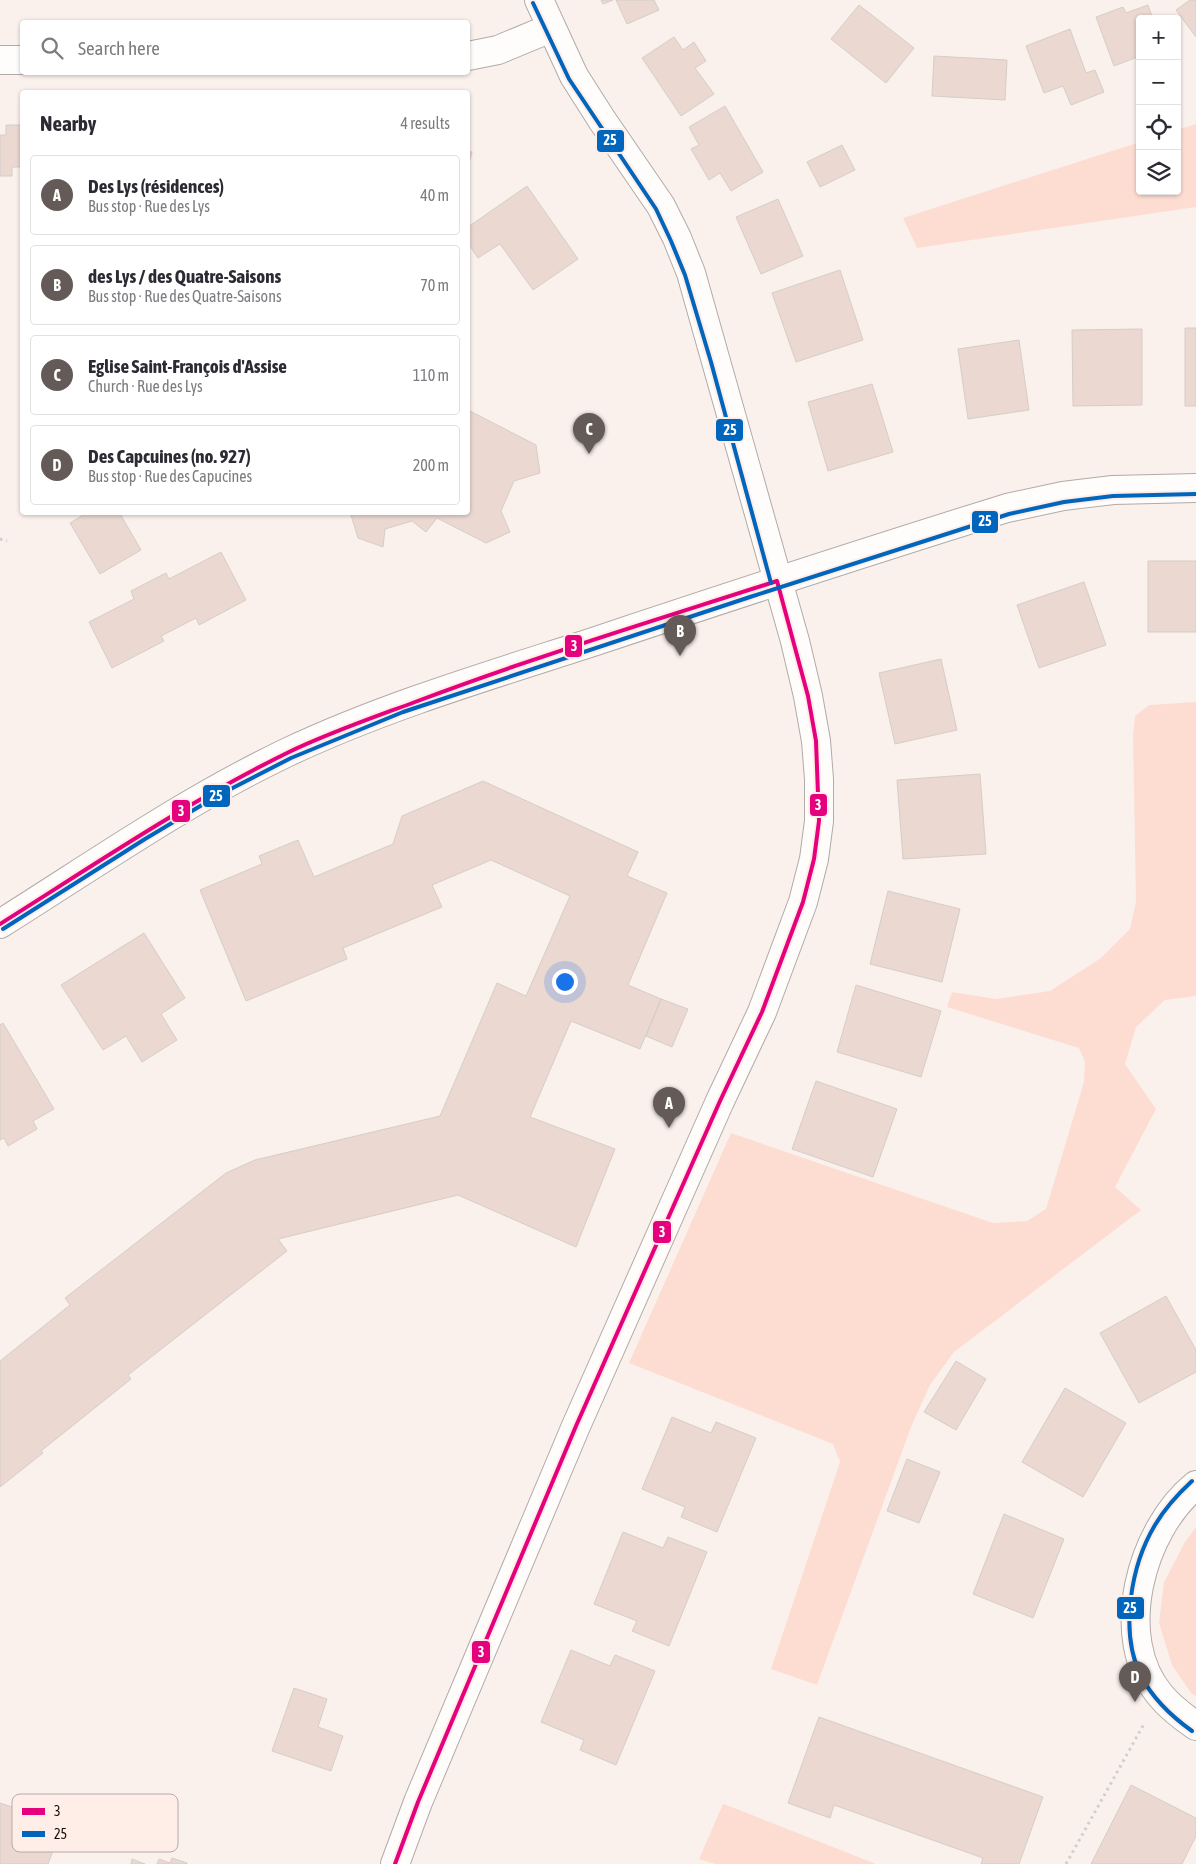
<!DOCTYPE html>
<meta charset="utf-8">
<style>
:root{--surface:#fff;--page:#f2f2f3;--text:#2b2b33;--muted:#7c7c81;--line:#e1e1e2;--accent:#645b58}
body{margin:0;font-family:"Asap Condensed",sans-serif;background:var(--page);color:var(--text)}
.controls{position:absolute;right:15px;top:15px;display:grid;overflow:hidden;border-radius:5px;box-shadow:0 1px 4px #0004}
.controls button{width:45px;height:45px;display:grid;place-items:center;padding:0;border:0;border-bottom:1px solid var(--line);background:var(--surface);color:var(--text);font:25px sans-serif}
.you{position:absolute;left:564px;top:981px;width:18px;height:18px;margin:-12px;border:4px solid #fff;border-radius:50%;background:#1a73e8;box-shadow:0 0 0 8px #1a73e833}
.badge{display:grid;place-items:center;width:32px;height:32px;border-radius:50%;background:var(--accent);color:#fff;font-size:16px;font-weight:700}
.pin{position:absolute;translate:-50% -41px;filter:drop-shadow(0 1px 2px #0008)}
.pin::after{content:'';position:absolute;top:26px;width:18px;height:15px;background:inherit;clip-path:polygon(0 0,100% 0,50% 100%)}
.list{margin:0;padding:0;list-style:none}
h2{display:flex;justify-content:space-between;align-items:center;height:65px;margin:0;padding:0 20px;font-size:21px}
h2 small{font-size:16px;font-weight:400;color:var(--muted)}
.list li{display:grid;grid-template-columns:32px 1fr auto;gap:15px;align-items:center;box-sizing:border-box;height:80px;margin:0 10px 10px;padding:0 10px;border:1px solid var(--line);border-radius:5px}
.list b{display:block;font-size:19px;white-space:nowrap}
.list p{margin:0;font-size:16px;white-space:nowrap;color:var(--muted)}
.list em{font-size:16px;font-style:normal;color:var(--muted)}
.icon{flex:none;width:28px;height:28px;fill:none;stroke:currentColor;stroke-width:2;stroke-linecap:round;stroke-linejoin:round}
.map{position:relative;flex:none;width:1196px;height:1864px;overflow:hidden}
.search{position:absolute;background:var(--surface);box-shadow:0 1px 4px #0004;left:20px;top:20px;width:450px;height:55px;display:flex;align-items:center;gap:12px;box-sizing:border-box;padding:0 18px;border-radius:5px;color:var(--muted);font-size:19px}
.panel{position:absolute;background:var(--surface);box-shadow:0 1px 4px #0004;left:20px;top:90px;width:450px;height:425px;border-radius:5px}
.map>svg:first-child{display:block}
.green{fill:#fdddd2}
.building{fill:#ead8d1;stroke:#d6cdc9}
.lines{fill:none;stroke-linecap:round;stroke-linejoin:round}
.street-casing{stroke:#b2aaa6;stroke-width:30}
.secondary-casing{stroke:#b2aaa6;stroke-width:30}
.path{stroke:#d1cece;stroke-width:3;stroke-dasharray:2.5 4;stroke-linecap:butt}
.street{stroke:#fefdfc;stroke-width:28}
.secondary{stroke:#fefdfc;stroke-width:28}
.bus-1-casing{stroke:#ffeee8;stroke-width:8}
.bus-2-casing{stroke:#ffeee8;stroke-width:8}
.bus-1{stroke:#e5007d;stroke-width:4}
.bus-2{stroke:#0065bd;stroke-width:4}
.key{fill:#ffeee8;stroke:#b8aaa5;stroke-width:1}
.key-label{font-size:14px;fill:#130a08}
.line-badge{stroke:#ffeee8;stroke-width:2}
.badge-label{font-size:14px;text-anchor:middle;font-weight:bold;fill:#fff}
</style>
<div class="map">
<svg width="1196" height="1864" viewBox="0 0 1196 1864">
<rect width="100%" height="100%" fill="#faf1ed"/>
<path class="green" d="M1196,124V207L917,248L903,218L1140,142V191H1177V130Z
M1196,702V996L1165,1000L1136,1027L1125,1064L1156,1109L1115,1187L1141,1210L954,1352L930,1385L911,1427L817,1685L771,1669L840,1462L833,1444L629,1363L731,1133L993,1223L1027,1221L1046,1209L1084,1082L1085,1062L1079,1048L947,1007L952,992L996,999L1050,991L1101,958L1130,929L1136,901L1133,736L1135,716L1149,705Z
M1196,1527V1696L1191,1693L1172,1665L1159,1623L1164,1582L1185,1542Z
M723,1804H724L876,1864H715L699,1859Z"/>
<path class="building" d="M601,0H613L603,4Z
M616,0H654L659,10L627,24Z
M1190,0H1196V37L1176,10Z
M859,5L914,48L886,83L831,39Z
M1148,5L1153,19H1140V56L1114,66L1096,17L1123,7L1126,13Z
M1070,29L1086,73L1095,70L1104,92L1071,105L1063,86L1044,93L1026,46Z
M674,37L683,50L694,42L706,61L695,68L714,94L681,116L642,58Z
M934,56L1007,60L1005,100L932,96Z
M725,106L763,172L731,191L720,173L709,180L691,149L699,145L689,127Z
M6,125H22V167H12V176H0V135H6Z
M842,145L855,170L820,187L807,162Z
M468,151L472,152L468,167Z
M527,186L578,259L533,290L500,244L478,258L468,243V227Z
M778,199L803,256L761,274L736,217Z
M840,270L863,340L796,362L772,293Z
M1185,328H1196V406H1185Z
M1142,329V405L1073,406L1072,330Z
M1019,340L1029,410L968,419L958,349Z
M872,384L893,452L828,471L808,402Z
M468,410L536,445L540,473L514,481L501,511L510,532L486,543L437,518L426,532L412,521L385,529L383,547L358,538L350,512H468Z
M88,512H119L141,550L100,574L70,523Z
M221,552L246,600L199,625L196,618L161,636L164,641L112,668L89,622L134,599L131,591L166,573L169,579Z
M1148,561H1196V632H1148Z
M1084,582L1106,645L1039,668L1017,605Z
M941,659L957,730L895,744L879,673Z
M980,774L986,854L903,859L897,780Z
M483,781L638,852L627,876L667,893L628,985L661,999L640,1049L571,1021L530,1117L615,1149L576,1247L458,1195L278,1239L287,1251L128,1375L131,1379L41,1451L43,1453L0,1487V1361L70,1305L65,1298L226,1173L255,1160L440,1116L497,983L526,996L570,896L491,860L432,885L442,907L343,948L347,959L246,1001L200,890L262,864L259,856L298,840L314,877L393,844L402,816Z
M888,891L960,909L942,982L870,964Z
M144,933L185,998L161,1014L177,1040L142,1062L126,1036L103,1050L61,985Z
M856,985L941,1011L921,1077L837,1052Z
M661,999L688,1009L672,1047L646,1036Z
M3,1023L54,1109L33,1121L37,1129L8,1146L4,1138L0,1140V1025Z
M816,1081L897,1109L873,1177L792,1149Z
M1166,1296L1196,1350V1372L1139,1403L1100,1333Z
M956,1361L986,1379L956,1430L924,1412Z
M1065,1388L1126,1423L1083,1497L1022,1462Z
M672,1417L711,1433L716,1422L756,1438L717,1532L681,1517L685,1507L642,1489Z
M907,1459L940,1472L919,1523L887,1511Z
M1004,1514L1064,1539L1033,1618L973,1594Z
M623,1532L663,1548L668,1537L707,1552L669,1646L632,1631L637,1621L594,1604Z
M571,1650L610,1666L615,1655L655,1671L616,1765L580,1750L584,1740L541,1722Z
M294,1688L327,1699L318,1727L343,1736L331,1771L272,1751Z
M819,1717L1043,1797L1019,1864H981L983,1858L834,1805L830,1818L788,1803Z
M1131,1785L1196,1818V1836L1182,1864H1091Z
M0,1803L15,1808L13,1813L24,1817L21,1827L57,1840L48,1864H0Z
M172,1858L187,1863V1864H157L159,1859L170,1863Z
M132,1859L145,1864H131Z"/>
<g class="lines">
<g class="street-casing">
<path id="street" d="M468,56L498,50L551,28
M0,60H22
M1196,1485C1141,1529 1111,1638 1161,1696C1171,1708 1183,1717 1196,1726
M395,1864L418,1802L576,1426L720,1101L762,1012L803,902L814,859L819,821V779L816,741L808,696L795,641L691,273L677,238L661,206L602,120L574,76L539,0"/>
</g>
<g class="secondary-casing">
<path id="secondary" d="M0,924C94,865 187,800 288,752C386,706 491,675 593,642C731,596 869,551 1007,508L1063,496L1113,490L1196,488"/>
</g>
<path class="path" d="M0,539L7,541
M1066,1864L1145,1722"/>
<use href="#street" class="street"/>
<use href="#secondary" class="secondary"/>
<g class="bus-1-casing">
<path id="bus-1" d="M0,924C94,865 187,802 287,753C328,733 372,718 415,702C534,657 656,620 777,581
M395,1864L418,1802L576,1426L720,1101L762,1012L803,902L814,859L819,821L816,741L808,696L777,581"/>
</g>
<g class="bus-2-casing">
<path id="bus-2" d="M533,3L569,79L656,209L671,241L685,275L711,362L771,583
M3,929L145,839L217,796L291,758L403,712L750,597L1009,514L1064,502L1113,496L1196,494
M1192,1481C1178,1494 1165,1508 1155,1525C1131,1565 1119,1632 1141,1676C1153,1699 1171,1716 1192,1731"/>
</g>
<use href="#bus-1" class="bus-1"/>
<use href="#bus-2" class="bus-2"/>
</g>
<rect x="12" y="1794" width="166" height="58" rx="8" class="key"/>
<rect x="22" y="1808" width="23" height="7" fill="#e5007d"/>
<rect x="22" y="1831" width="23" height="6" fill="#0065bd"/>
<g class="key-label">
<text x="54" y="1816">3</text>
<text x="54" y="1839">25</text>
</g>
<g class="line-badge">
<rect x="596" y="129" width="29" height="24" rx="5" fill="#0065bd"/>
<rect x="715" y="418" width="29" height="24" rx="5" fill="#0065bd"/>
<rect x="971" y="510" width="28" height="24" rx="5" fill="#0065bd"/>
<rect x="564" y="634" width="19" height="24" rx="5" fill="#e5007d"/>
<rect x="202" y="784" width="29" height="24" rx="5" fill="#0065bd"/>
<rect x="809" y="793" width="19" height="24" rx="5" fill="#e5007d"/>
<rect x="171" y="799" width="20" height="24" rx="5" fill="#e5007d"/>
<rect x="652" y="1220" width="20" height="24" rx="5" fill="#e5007d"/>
<rect x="1116" y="1596" width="29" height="24" rx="5" fill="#0065bd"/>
<rect x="471" y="1640" width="20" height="24" rx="5" fill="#e5007d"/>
</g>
<g class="badge-label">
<text x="610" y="145">25</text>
<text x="730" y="435">25</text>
<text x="985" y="526">25</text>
<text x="574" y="651">3</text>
<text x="216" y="801">25</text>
<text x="818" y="810">3</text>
<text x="181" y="816">3</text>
<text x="662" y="1237">3</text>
<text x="1130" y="1613">25</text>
<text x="481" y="1657">3</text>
</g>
</svg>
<div class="controls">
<button>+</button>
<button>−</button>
<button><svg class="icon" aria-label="locate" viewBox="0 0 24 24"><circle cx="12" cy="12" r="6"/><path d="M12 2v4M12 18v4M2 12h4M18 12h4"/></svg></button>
<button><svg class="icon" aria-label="layers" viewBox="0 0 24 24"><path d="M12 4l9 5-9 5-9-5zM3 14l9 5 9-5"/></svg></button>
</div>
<div class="you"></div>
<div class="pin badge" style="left:669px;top:1128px">A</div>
<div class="pin badge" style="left:680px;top:656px">B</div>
<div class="pin badge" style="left:589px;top:454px">C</div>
<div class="pin badge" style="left:1135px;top:1702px">D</div>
<div class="search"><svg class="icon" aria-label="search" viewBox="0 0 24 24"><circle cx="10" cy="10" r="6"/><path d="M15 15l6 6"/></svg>Search here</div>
<section class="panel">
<h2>Nearby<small>4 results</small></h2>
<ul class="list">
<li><span class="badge">A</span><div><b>Des Lys (résidences)</b><p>Bus stop · Rue des Lys</p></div><em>40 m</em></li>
<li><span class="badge">B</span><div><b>des Lys / des Quatre-Saisons</b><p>Bus stop · Rue des Quatre-Saisons</p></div><em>70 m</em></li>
<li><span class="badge">C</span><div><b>Eglise Saint-François d'Assise</b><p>Church · Rue des Lys</p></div><em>110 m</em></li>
<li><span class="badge">D</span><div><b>Des Capcuines (no. 927)</b><p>Bus stop · Rue des Capucines</p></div><em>200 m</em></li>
</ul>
</section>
</div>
